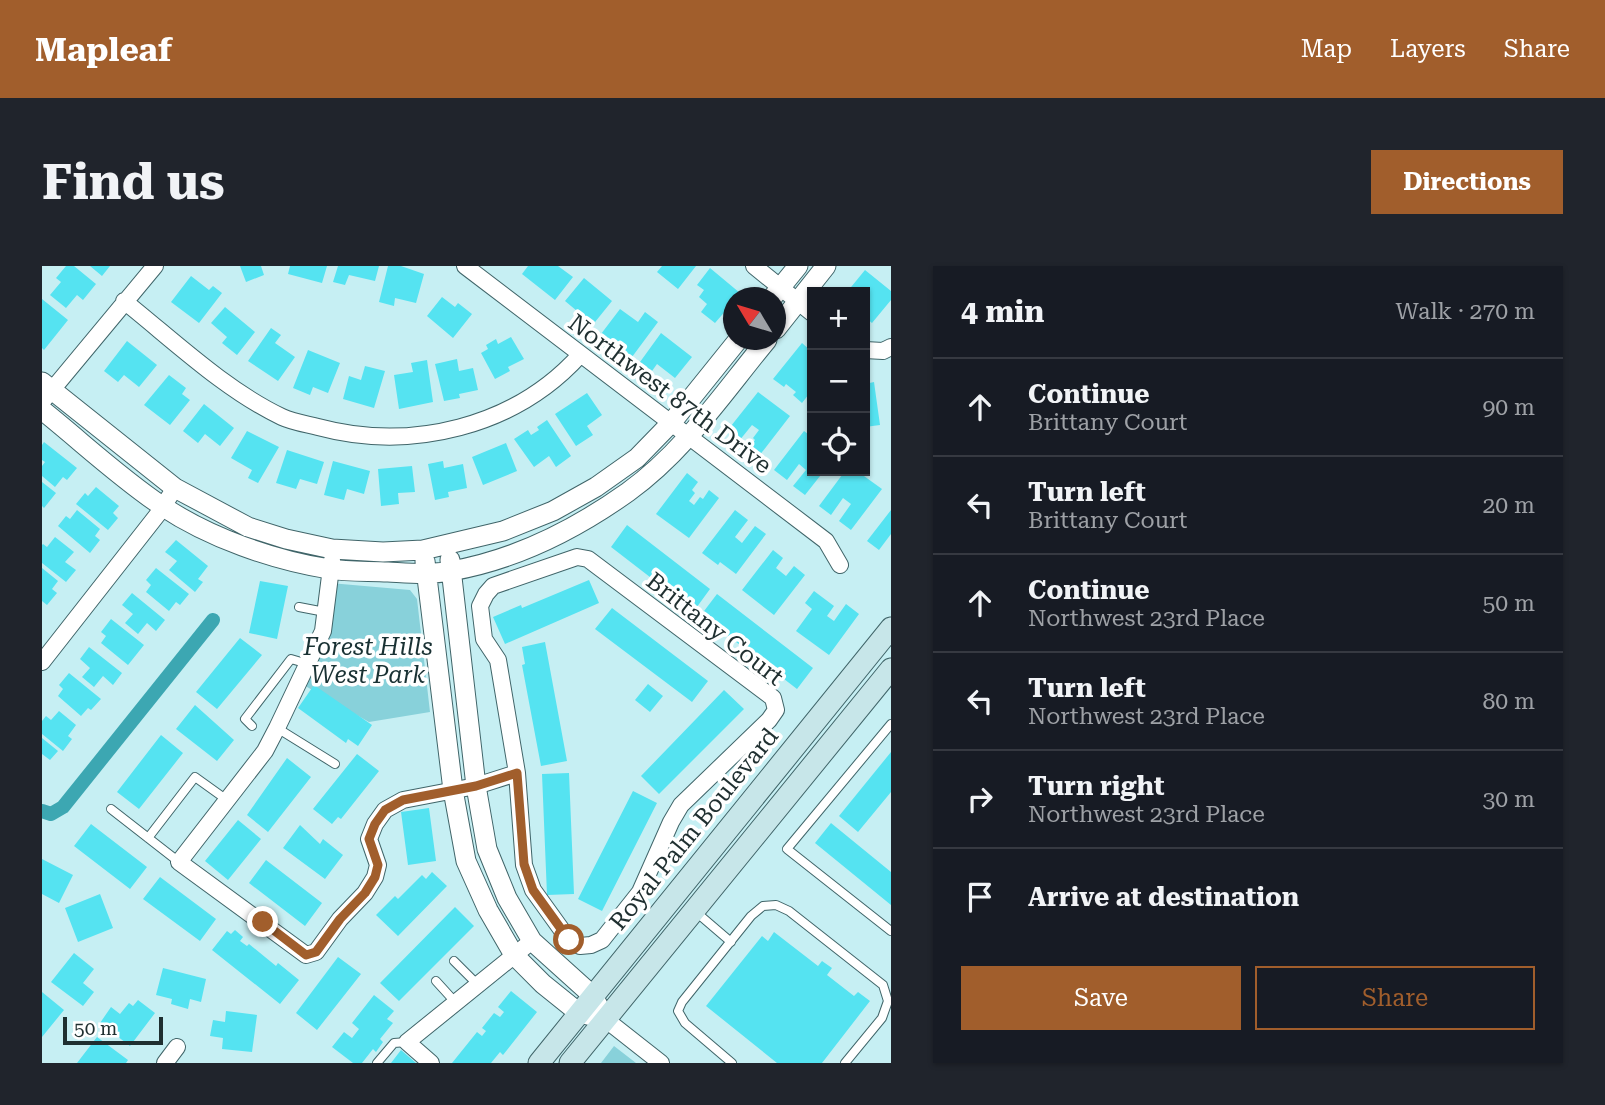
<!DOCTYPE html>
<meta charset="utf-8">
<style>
:root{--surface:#171b24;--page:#20242c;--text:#f1f3f6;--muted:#9ea1a6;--line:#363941;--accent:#a15e2c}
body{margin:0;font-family:"Roboto Serif",serif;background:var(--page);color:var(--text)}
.controls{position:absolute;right:21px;top:21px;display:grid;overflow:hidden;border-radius:0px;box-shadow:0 2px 5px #0004}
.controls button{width:63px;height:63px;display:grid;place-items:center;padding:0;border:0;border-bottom:2px solid var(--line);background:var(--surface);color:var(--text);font:35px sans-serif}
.compass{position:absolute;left:681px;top:21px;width:63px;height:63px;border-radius:50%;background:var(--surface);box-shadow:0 2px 5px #0004;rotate:308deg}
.scale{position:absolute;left:21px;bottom:18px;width:100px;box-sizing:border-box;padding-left:7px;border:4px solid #1f2f30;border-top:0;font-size:19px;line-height:24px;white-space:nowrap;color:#1f2f30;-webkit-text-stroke:5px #fff;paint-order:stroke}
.stop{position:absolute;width:21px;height:21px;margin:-16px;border:5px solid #a15e2c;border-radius:50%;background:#fff}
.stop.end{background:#a15e2c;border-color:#fff;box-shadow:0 2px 7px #0008}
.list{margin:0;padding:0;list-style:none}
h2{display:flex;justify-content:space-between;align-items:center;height:91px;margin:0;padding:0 28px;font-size:30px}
h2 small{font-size:23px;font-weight:400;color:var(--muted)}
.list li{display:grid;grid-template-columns:46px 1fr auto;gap:21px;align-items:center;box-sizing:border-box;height:98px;padding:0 28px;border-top:2px solid var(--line)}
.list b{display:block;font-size:26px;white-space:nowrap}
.list p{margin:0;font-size:23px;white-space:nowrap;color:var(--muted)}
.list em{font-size:23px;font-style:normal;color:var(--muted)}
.actions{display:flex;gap:14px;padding:21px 28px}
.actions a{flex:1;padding:16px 0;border:2px solid var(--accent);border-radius:0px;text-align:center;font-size:24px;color:var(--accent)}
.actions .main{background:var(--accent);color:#fff}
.icon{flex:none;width:38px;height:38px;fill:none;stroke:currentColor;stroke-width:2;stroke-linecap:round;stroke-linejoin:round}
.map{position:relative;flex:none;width:849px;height:797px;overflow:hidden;border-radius:0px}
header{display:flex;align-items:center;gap:42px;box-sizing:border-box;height:98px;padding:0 35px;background:var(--accent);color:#fff}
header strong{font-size:33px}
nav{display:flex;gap:38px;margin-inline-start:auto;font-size:24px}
.intro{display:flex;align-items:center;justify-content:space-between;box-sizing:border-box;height:168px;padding:0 42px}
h1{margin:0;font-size:49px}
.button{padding:18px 32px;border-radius:0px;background:var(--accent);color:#fff;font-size:24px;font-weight:700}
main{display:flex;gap:42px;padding:0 42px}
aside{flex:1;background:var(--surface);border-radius:0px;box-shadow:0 2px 5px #0004}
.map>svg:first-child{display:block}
.green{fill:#88d1da}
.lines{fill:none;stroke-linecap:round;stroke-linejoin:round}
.canal{stroke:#3ca7b2;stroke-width:14}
.building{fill:#55e3f1}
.service-casing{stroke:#406569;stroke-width:10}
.minor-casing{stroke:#406569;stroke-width:18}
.tertiary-casing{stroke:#406569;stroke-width:21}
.secondary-casing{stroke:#406569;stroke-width:23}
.service{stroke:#fff;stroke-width:8}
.minor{stroke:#fff;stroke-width:16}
.tertiary{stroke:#fff;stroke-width:19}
.secondary{stroke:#c7e6e9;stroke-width:21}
.route{stroke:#a15e2c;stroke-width:9}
.labels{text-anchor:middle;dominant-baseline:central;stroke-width:7;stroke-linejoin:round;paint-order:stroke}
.street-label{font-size:24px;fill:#1f2f30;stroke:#fff}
.park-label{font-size:24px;font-style:italic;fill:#193133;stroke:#fff}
</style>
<header>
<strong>Mapleaf</strong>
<nav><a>Map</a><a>Layers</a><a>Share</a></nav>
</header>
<div class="intro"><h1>Find us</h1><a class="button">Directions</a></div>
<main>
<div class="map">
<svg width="849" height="797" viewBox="0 0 849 797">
<rect width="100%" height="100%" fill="#c6eff3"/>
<path class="green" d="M288,317L368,324L375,333L388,446L327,456L258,417Z
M572,780L594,797H559Z"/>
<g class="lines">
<path class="canal" d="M0,545L9,548L21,541L171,354"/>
</g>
<path class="building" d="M24,0H32L54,18L41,34L35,29L24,42L8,29L19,16L14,12Z
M48,0H68L60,10Z
M198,0H219L222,9L204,16Z
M248,0H285L280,17L246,8Z
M296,0H337L333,15L307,9L303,19L291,16Z
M346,0H359L382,8L374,37L353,32L352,40L337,36Z
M486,0H516L531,11L513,34L480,8Z
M620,0H654L636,23L615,6Z
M668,2L698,27L692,32V35L673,57L659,46L665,38L657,31L662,24L655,19Z
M823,4L849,25V34L830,57L823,51V26H805Z
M149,10L167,24L171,20L180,27L157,57L129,36Z
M542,12L570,35L549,61L539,53L541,50L523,35Z
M400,31L413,41L416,37L430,48L411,72L385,50Z
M0,33L26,54L2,84L0,82Z
M183,41L213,66L195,89L180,77L185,71L169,57Z
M578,43L596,56L603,46L616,56L590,91L559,68Z
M229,62L239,69L233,77L253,91L236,115L206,95Z
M619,67L650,91L633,112L615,98L610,105L598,96Z
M469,71L482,93L466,101L468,105L453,113L439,87L446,83L444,79L454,73L456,78Z
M85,75L115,99L97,121L82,109L76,116L62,105Z
M760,77L770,86V124L760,137L751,129L754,126L744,118L742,121L731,113Z
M266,84L298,97L286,127L271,121L268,129L251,122Z
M415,93L417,105L431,102L436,124L417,128L418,132L402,135L393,98Z
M385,94L391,136L357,143L352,109L371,106L369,97Z
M323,100L343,105L332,142L301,133L307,110L319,114Z
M127,109L144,122L140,128L148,134L128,159L102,139Z
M832,116L838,159L823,161V118Z
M716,126L748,150L717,190L707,182L713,174L711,172L717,164L710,159L697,175L685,165Z
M545,127L560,149L545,160L551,169L534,180L513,148Z
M162,138L192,162L178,180L163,168L156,177L141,165Z
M505,154L529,190L514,201L507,190L492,201L472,173L486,164L489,169L497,164L495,161Z
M205,165L237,181L216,217L206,212L210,204L189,192Z
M762,165L770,171V205H782L763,229L751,220L764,204L757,198L745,214L732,204Z
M2,176L35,202L25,214L21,211L13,221L0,210V200L3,196L0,194V179Z
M464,177L475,205L441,219L430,191Z
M245,184L282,196L275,218L258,213L254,223L234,217Z
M291,195L328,205L322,228L305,223L302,234L282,229Z
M401,195L402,202L421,198L425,222L406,226L407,231L393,234L386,198Z
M370,200L373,226L356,227L357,238L339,240L336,203Z
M803,205H815L840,223L809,264L797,255L809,238L801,232L789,249L777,240Z
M645,207L656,216L650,224L653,227L647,235L652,239L658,231L661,233L667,224L677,232L647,272L614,248Z
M0,216L14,227L2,242L0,240Z
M54,221L77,240L71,247L76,252L66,264L34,238L43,227L46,230Z
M35,244L58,263L53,270L58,274L48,287L16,260L24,250L28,253Z
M693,244L706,254L693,271L700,277L713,260L724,268L694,308L678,296L676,299L660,287Z
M849,244V268L837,284L825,275Z
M585,259L668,323L652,345L569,281Z
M13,271L32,286L23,296L34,304L24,316L0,297V279L1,278L5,281Z
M134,274L166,300L156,313L161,316L153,326L127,304L135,295L123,286Z
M731,284L741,292L734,302L744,310L752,300L763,309L732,349L700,324Z
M0,302L16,315L10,323L15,327L5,339L0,335Z
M114,302L147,328L138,339L134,336L127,345L104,326L109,319L104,314Z
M547,314L557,337L463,378L451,351L479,339L480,342Z
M218,315L246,320L235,373L207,367Z
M772,325L792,340L785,350L792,355L804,338L817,348L787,389L754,365L770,343L763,337Z
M90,327L123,354L114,365L105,357L96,368L83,357L91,348L80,339Z
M675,328L771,402L755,423L659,349Z
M570,342L666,415L650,436L553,363Z
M69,353L102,379L86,399L59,377L64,370L59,366Z
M198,372L220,389L175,443L154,426Z
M503,376L525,495L499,500L480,399L483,398L480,381Z
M47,381L80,407L71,419L61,410L52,421L40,411L48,402L38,393Z
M27,407L59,433L49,444L46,442L39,450L16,430L21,423L17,419Z
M606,418L621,430L608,446L593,434Z
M272,419L330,459L316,480L306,473L304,477L256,442Z
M682,424L702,443L617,528L599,510Z
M153,439L192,474L175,495L134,463Z
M17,445L34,459L26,470L30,473L21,485L0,468V455L4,450L9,454Z
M119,469L141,487L97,543L75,526Z
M0,472L16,485L8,494L0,488Z
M849,486V526L816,566L797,550Z
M315,488L337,505L299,553L296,551L290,558L271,543Z
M245,492L269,511L226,566L205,549Z
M527,507L532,628L505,629L500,508Z
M591,525L615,537L560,645L536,633Z
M387,542L394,595L366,599L359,546Z
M196,554L219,573L186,614L163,595Z
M789,557L849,606V639L773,577Z
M49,558L105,601L88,623L32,580Z
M258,559L278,578L281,573L301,589L283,613L241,582Z
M0,593L31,609L17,637L0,628Z
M224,594L280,637L263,660L207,617Z
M390,606L405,620L356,670L334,649L353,630L356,633L380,609L384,613Z
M118,611L174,653L158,675L101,633Z
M58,628L71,662L36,676L23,642Z
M413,641L432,660L357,735L338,717Z
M193,664L201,671L198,675L205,680L207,678L234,700L236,697L257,714L238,738L170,684L185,665L189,668Z
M732,666L776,700L780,695L790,702L785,709L812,730L816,726L828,735L780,797H735L664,740L720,670L726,675Z
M32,687L52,703L41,717L52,726L41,740L9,716Z
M296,691L319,708L275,764L254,747Z
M121,702L164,713L159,736L148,733L146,743L129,738L130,733L114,729Z
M469,725L495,746L461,789L458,786L449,797H410L435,766L440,770L444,765L440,762L452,747L458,751L462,746L456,741Z
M0,726L22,744L0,771Z
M332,729L352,745L345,753L351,757L338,773L341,776L334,786L331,783L320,797H311L290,781L302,766L310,772L317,763L310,757Z
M96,734L113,747L88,780L58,757L69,741L78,748L87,737L91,740Z
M184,745L215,749L210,786L180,783L181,772L168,770L171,754L183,756Z
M55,771L86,794L84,797H35Z
M359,784L374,797H349Z"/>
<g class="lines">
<g class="service-casing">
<path id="service" d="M257,341L283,346
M849,458L745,583L849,665
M210,460L203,453L249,393L266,398
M235,462L293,498
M69,543L137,596
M106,572L153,511L185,534
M654,646L689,676
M412,695L436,719
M394,715L414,737
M335,797L352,777L365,776
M690,797L643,757L636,745L640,736L709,650L721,640L734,639L747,645L841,719L846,735L840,752L803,797"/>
</g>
<g class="minor-casing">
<path id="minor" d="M423,0L784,275L798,299
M712,0L770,47
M82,35C131,74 183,124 240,151C251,156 264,158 276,161C369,186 473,161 538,89
M823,84L841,85L849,81
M0,136L113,0
M290,294L281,365L235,462L223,485L137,596L264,689L274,686L298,653L323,627L333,611L336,599L327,573L333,558L343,544L361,534L434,520L475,507L482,599L491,624L527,674L538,680L549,679L560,674L598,626L629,556L639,539L727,454L734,444L731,432L546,293L535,291L451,320L444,328L438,340L442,373L456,394L475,507
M0,396L116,248L133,222
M563,753L619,797
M123,797L135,781
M389,797L365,776L490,675"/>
</g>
<g class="tertiary-casing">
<path id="tertiary" d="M730,32L756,0
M734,63L784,0
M0,116L133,222L206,261L244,273L290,283L341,286L381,284L461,265L511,245L554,221L595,192L630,156L696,74
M0,144C40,176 78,212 120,240C168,272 231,294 287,303C306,306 326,305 346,306C367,307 388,309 409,305C472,294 534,263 586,226C642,186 682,126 725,74
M408,294L434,520L445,583L465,632L490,675L551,730L558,743
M383,295L411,524L424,595L446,644L472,689L501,718L537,747L563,753"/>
</g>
<g class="secondary-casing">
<path id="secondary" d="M497,797L849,362
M528,797L849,403"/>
</g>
<use href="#service" class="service"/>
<use href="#minor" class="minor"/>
<use href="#tertiary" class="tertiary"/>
<use href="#secondary" class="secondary"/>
</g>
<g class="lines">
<path class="route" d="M221,656L264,689L274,686L298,653L323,627L333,611L336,599L327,573L333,558L343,544L361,534L434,520L475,507L482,598L491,624L527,674"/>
</g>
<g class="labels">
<g class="street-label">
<text transform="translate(628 128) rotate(37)">Northwest 87th Drive</text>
<text transform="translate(673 363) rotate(38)">Brittany Court</text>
<text transform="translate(652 563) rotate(-51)">Royal Palm Boulevard</text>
</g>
<g class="park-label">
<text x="326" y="381">Forest Hills<tspan x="326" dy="28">West Park</tspan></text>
</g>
</g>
</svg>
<div class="controls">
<button>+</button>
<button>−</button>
<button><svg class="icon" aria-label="locate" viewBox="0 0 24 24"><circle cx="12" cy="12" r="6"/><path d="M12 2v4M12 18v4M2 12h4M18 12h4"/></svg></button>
</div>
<svg class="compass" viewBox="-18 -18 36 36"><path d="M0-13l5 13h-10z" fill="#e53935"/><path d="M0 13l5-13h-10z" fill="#9ea1a6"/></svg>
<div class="scale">50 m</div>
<div class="stop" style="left:527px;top:674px"></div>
<div class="stop end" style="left:221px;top:656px"></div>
</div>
<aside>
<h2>4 min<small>Walk · 270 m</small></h2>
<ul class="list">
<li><svg class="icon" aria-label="ahead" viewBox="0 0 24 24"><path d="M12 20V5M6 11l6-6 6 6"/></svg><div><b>Continue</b><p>Brittany Court</p></div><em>90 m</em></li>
<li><svg class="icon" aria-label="left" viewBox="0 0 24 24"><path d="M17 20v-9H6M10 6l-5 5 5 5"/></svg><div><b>Turn left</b><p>Brittany Court</p></div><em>20 m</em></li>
<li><svg class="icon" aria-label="ahead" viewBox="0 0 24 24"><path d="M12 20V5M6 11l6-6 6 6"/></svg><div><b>Continue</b><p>Northwest 23rd Place</p></div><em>50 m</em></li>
<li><svg class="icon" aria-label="left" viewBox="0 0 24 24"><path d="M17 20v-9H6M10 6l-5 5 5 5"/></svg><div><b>Turn left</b><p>Northwest 23rd Place</p></div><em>80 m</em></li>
<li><svg class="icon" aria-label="right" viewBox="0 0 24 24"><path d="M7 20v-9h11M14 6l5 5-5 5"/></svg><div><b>Turn right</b><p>Northwest 23rd Place</p></div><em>30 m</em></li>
<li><svg class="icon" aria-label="arrive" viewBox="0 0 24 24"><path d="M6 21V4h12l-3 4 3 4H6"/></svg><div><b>Arrive at destination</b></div></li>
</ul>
<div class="actions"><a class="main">Save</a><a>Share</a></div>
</aside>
</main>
